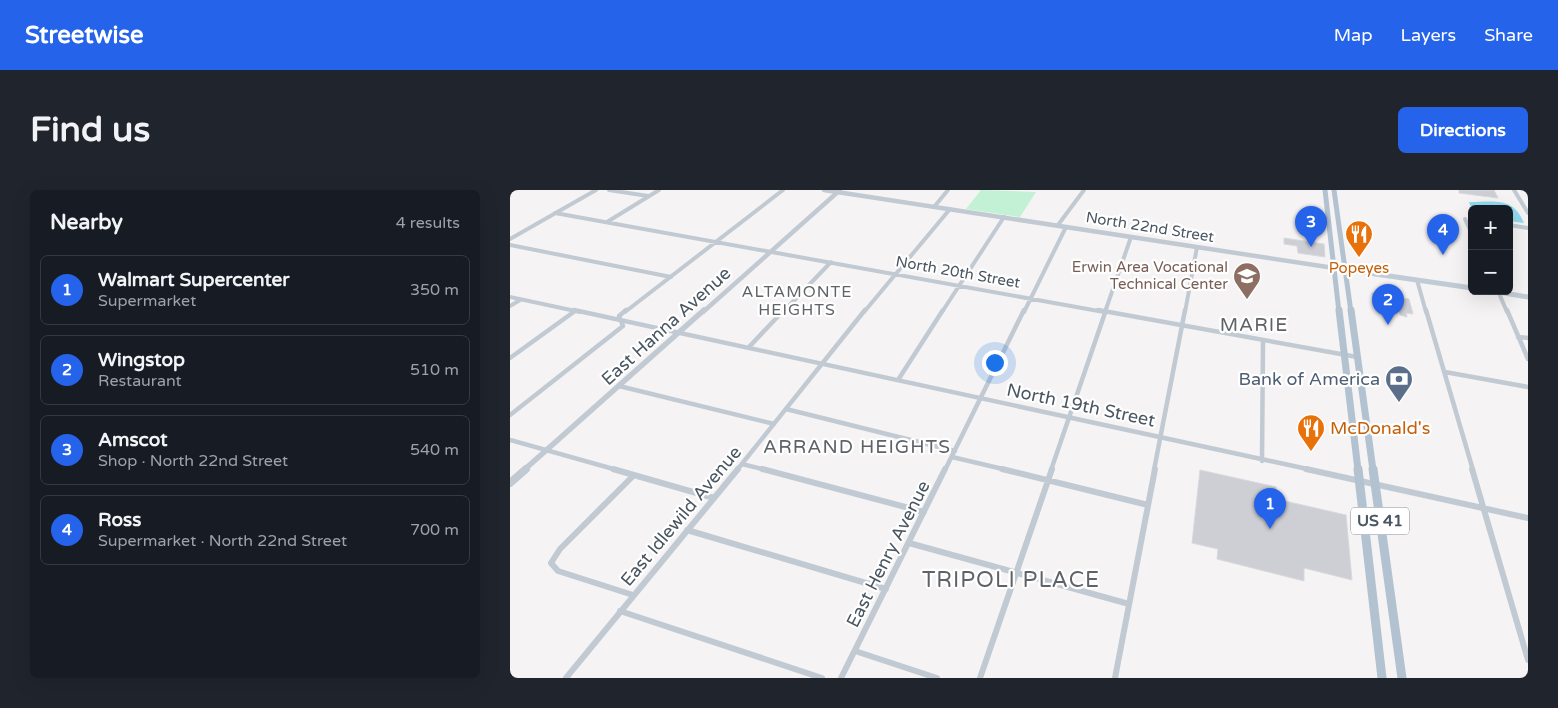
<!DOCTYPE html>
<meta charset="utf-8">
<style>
:root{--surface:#171b24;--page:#20242c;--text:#f1f3f6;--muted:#9ea1a6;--line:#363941;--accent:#2563eb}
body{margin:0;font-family:"Varela Round",sans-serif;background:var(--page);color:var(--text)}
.controls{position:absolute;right:15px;top:15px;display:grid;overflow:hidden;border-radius:8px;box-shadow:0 5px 20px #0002}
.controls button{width:45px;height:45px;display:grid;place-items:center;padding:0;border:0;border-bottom:1px solid var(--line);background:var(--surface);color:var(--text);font:25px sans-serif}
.you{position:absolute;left:484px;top:172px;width:18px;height:18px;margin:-12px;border:4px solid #fff;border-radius:50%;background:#1a73e8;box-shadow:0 0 0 8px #1a73e833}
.badge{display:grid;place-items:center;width:32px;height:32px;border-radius:50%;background:var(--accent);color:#fff;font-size:16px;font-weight:700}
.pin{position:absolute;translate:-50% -41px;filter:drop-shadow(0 1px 2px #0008)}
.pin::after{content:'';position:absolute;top:26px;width:18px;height:15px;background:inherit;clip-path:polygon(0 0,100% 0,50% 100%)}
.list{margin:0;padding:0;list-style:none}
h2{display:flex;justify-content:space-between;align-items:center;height:65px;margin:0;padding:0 20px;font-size:21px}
h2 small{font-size:16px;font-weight:400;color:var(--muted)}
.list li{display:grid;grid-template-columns:32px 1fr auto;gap:15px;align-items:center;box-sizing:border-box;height:70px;margin:0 10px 10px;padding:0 10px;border:1px solid var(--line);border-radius:8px}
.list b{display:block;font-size:19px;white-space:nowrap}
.list p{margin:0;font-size:16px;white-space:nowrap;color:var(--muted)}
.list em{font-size:16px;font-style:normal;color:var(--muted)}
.map{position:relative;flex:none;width:1018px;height:488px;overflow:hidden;border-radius:8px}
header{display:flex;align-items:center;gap:30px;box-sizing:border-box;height:70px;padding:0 25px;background:var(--accent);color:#fff}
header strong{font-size:24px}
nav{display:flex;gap:28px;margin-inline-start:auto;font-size:18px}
.intro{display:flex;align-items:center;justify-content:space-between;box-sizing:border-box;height:120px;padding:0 30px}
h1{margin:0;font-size:35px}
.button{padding:12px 22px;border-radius:8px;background:var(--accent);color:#fff;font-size:18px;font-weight:700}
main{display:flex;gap:30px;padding:0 30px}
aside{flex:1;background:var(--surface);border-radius:8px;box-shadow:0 5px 20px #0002}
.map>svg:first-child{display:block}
.green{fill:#c3f1d5}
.water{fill:#90daee}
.building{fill:#cdcfd5;stroke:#d7d9de}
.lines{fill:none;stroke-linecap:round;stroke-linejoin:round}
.minor-far2{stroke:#c1cad2;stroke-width:4}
.minor-far1{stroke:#c1cad2;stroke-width:4.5}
.minor{stroke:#c1cad2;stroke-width:6}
.tertiary-far2{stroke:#c1cad2;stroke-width:4.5}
.tertiary-far1{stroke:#c1cad2;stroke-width:5.5}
.tertiary{stroke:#c1cad2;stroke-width:8}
.secondary{stroke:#c1cbd6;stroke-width:5}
.primary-far2{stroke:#b3c2d1;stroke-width:5}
.primary-far1{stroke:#b3c2d1;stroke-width:7}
.primary{stroke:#b3c2d1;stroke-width:9}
.labels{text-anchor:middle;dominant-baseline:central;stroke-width:4.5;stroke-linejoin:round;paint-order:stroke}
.far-street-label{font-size:15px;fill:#4a5661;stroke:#fff}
.far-education-label{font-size:15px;fill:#785e54;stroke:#fff;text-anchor:end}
.far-food-label{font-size:15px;fill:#c56008;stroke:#fff}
.far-neighbourhood-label{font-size:16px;letter-spacing:1px;fill:#5f6368;stroke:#fff}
.shield{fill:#fff;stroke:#808990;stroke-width:1}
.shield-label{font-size:16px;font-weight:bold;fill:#4a5661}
.street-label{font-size:18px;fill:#4a5661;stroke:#fff}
.service-label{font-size:18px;fill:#4e5e75;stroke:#fff;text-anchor:end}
.food-label{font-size:18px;fill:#c56008;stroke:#fff;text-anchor:start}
.neighbourhood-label{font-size:19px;letter-spacing:1px;fill:#5f6368;stroke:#fff}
.near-neighbourhood-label{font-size:22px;letter-spacing:1px;fill:#5f6368;stroke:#fff}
</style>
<header>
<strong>Streetwise</strong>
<nav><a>Map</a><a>Layers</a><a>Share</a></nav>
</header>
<div class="intro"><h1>Find us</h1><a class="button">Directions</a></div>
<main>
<aside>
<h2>Nearby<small>4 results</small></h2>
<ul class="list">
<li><span class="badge">1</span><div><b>Walmart Supercenter</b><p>Supermarket</p></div><em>350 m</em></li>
<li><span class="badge">2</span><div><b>Wingstop</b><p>Restaurant</p></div><em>510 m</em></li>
<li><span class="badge">3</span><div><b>Amscot</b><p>Shop · North 22nd Street</p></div><em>540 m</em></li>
<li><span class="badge">4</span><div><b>Ross</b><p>Supermarket · North 22nd Street</p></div><em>700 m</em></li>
</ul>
</aside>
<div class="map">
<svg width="1018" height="488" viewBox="0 0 1018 488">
<rect width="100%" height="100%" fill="#f5f3f3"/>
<path class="green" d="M471,0L526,2L510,27L456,19Z"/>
<path class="water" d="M959,12C984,12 1003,6 1014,33L999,31V19L962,20Z"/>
<path class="building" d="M949,0H984L988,8L949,3Z
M774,48L814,54L815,67L788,63L787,56L774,54Z
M862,103L899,109L903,124L896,123L897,127L890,125L889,121L864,117Z
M690,280L766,297V309L836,325L842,390L794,378V391L707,369L708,359L682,353Z"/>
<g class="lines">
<path class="minor-far2" d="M99,0L138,6
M1004,0L1018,23
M424,17L438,0
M45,23L594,122
M955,29L962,44
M97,32L149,0
M548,35L574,0
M999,35L1018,38
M0,49L86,0
M0,55L161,87
M907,90L916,122
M988,101L997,122
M0,107L70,122
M0,116L10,110
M115,122L273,0
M273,122L321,72
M354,122L440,19
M432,122L494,27
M514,122L556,37
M595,122L621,47
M675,122L687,57"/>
<path class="minor-far1" d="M64,120L802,280
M588,120L847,167
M916,120L963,280
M997,120L1018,169
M1008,147L1018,148
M239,157L274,120
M0,168L65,121
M935,182L1018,197
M388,190L433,120
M109,196L264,234
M276,219L445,261
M0,225L113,136L109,126L116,120
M0,250L107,280
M442,267L497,280
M752,271L753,150
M232,274L256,280
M227,280L355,120
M435,280L514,120
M541,280L596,120
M644,280L675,120"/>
<path class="minor" d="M103,279L204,308
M252,279L414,322
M492,279L638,315
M796,279L1018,328
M962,279L1018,470
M123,286L50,359L41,373L48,381L123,405
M177,340L376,399
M399,353L619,414
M110,421L312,488
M345,461L427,488
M56,488L228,279
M331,488L435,279
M470,488L542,279
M605,488L645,279"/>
<path class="tertiary-far2" d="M314,0L824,78
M193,122L330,0"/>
<path class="tertiary-far1" d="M14,280L194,120"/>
<path class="tertiary" d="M0,293L16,279"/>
<path class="secondary" d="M824,78L962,98
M982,101L1018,107"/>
<path class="primary-far2" d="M815,0L829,122
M824,0L841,122"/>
<path class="primary-far1" d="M829,120L848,280
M841,120L863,280"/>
<path class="primary" d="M848,279L872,488
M863,279L892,488"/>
</g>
<defs>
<g id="restaurant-pin" transform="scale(1.4375)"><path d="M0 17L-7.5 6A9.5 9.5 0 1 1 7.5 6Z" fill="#e8710a" stroke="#fff"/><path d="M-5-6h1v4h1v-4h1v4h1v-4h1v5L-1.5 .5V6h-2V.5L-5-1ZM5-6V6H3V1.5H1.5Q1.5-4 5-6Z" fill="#fff"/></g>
<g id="school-pin" transform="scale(1.4375)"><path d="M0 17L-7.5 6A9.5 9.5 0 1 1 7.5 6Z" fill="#8d6e63" stroke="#fff"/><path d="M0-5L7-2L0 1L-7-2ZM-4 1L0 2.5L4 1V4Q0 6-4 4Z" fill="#fff"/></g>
<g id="bank-pin" transform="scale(1.4375)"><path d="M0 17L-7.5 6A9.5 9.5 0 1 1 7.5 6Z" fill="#5c6f8a" stroke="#fff"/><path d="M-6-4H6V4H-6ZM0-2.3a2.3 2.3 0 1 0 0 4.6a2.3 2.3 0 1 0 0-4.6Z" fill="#fff"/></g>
</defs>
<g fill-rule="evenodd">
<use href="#restaurant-pin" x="849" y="44"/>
<use href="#school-pin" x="737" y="86"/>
<use href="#bank-pin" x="889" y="189"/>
<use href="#restaurant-pin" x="801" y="238"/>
</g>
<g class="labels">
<g class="far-street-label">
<text transform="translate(640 37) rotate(9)">North 22nd Street</text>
<text transform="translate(448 82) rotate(10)">North 20th Street</text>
</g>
<g class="far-education-label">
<text x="718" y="77">Erwin Area Vocational<tspan x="718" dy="17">Technical Center</tspan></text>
</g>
<g class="far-food-label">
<text x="849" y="78">Popeyes</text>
</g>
<g class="far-neighbourhood-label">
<text x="287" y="102">ALTAMONTE<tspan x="287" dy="18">HEIGHTS</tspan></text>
</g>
<rect class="shield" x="841" y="317.5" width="58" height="27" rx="4"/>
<g class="shield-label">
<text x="870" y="331">US 41</text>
</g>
<g class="street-label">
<text transform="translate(156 136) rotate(-42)">East Hanna Avenue</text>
<text transform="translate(571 215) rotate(12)">North 19th Street</text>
<text transform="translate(171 326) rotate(-50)">East Idlewild Avenue</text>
<text transform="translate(378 364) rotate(-63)">East Henry Avenue</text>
</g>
<g class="service-label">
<text x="870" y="189">Bank of America</text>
</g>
<g class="food-label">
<text x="820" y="238">McDonald's</text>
</g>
<g class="neighbourhood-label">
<text x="744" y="135">MARIE</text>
<text x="347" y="257">ARRAND HEIGHTS</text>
</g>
<g class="near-neighbourhood-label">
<text x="501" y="390">TRIPOLI PLACE</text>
</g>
</g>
</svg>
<div class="controls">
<button>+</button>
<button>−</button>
</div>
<div class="you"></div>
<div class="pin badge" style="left:760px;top:339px">1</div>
<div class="pin badge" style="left:878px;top:135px">2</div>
<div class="pin badge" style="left:801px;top:57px">3</div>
<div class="pin badge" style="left:933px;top:65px">4</div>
</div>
</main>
